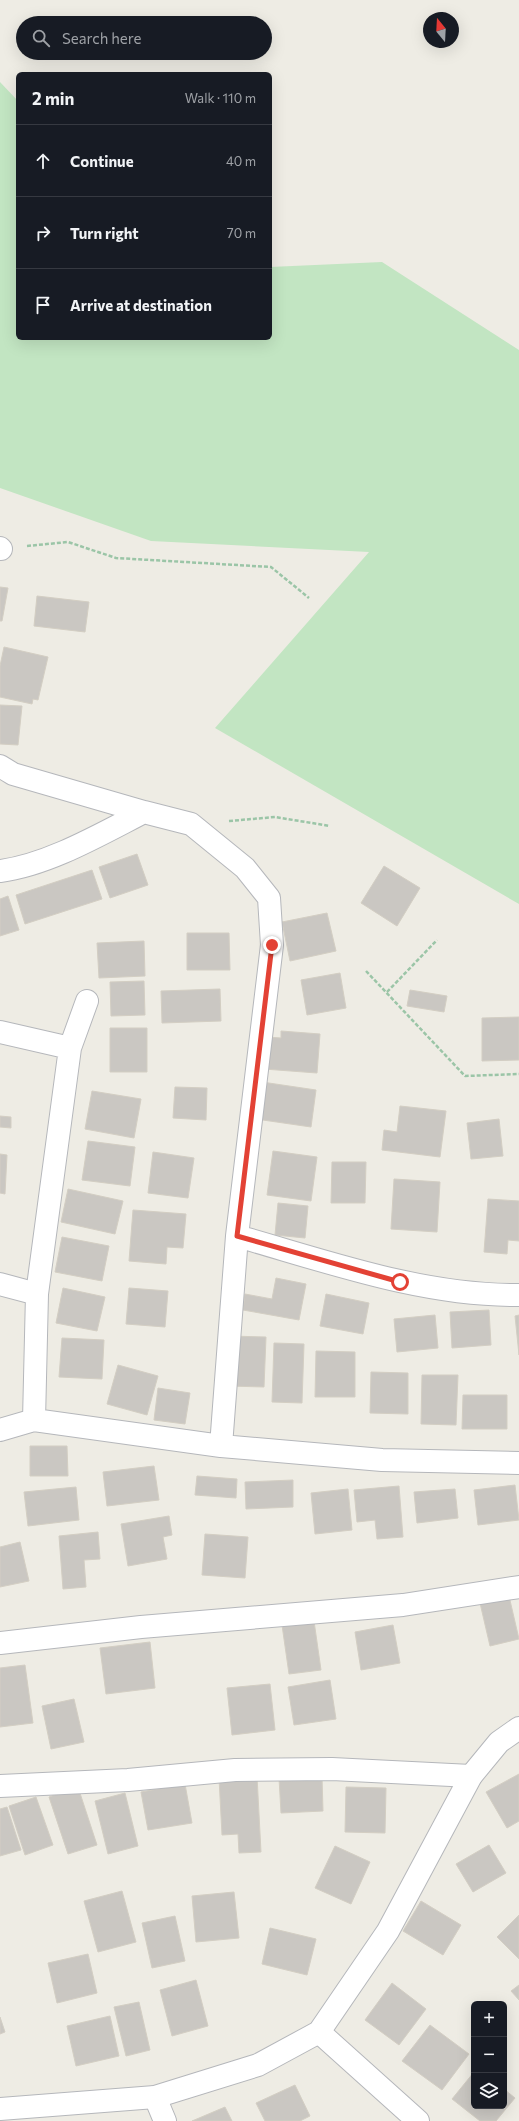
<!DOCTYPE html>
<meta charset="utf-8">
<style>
:root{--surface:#171b24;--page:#242831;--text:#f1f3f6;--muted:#9ea1a6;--line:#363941}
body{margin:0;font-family:Commissioner,sans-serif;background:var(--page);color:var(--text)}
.controls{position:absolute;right:12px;bottom:12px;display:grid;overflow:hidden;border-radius:6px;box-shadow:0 4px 16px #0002}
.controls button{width:36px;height:36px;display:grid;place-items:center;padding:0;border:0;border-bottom:1px solid var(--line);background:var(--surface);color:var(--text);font:20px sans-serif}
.compass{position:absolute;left:423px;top:12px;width:36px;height:36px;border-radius:50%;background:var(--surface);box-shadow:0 4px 16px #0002;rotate:342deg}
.stop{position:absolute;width:12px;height:12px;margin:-9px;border:3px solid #e34235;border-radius:50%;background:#fff}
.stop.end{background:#e34235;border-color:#fff;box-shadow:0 1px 4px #0008}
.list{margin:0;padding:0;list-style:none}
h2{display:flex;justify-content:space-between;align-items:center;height:52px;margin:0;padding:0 16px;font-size:17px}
h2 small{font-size:13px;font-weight:400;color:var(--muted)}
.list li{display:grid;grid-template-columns:26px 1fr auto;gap:12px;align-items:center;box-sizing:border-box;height:72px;padding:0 16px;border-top:1px solid var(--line)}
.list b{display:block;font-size:15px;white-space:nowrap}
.list em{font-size:13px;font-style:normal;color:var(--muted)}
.icon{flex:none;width:22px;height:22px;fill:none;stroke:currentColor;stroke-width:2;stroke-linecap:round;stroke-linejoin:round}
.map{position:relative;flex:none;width:519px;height:2121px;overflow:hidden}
.search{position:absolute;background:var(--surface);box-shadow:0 4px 16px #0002;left:16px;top:16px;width:256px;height:44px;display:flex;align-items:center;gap:10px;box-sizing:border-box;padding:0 14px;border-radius:22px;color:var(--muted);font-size:15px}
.panel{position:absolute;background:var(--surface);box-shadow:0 4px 16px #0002;left:16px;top:72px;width:256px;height:268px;border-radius:6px}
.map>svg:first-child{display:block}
.green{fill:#c2e5c2}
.building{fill:#cac7c2;stroke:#d3cec3}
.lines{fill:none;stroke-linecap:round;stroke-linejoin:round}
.minor-casing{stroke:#b5b7bb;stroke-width:24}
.tertiary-casing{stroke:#b5b7bb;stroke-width:24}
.path{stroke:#9bc5a7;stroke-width:2.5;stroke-dasharray:4 2;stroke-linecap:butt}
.minor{stroke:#fff;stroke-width:22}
.tertiary{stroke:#fff;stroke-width:22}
.route{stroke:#e34235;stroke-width:5}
</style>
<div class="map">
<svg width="519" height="2121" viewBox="0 0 519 2121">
<rect width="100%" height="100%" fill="#eeece4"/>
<path class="green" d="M0,82L18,101V338H270V267L382,262L519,350V904L215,728L369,552L151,541L0,488Z"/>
<path class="building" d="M0,587L8,588L2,621H0Z
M37,596L89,602L85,632L34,626Z
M4,647L48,657L38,700L33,699L32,704L0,697V666Z
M0,705L22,706L18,745L0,744Z
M137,854L148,885L110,898L99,867Z
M384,866L420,888L397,926L361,903Z
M92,870L102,899L25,924L16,895Z
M8,896L19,930L0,936V899Z
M327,913L336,951L290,961L282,922Z
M187,933H229L230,970H187Z
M144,941L145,976L99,978L97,943Z
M340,973L346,1008L307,1015L301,980Z
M144,981L145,1015L111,1016L110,982Z
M220,989L221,1021L162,1023L161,991Z
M410,990L447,996L444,1012L407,1006Z
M519,1017V1060L482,1061V1018Z
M110,1028H147V1072H110Z
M281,1031L320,1034L317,1073L264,1069L267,1037L281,1038Z
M262,1082L316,1090L311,1127L256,1119Z
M175,1087L207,1088L206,1120L173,1118Z
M92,1091L141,1099L134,1138L85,1129Z
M400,1106L446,1111L440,1157L382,1150L384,1130L397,1132Z
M0,1116L11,1117V1128L0,1127Z
M499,1119L503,1156L471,1159L467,1123Z
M88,1141L135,1147L130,1186L82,1180Z
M273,1151L317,1157L311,1201L267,1195Z
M153,1152L194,1158L188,1198L148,1193Z
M0,1154L7,1155L5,1194L0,1193Z
M332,1162H366L365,1203H331Z
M394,1179L440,1182L437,1232L391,1229Z
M68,1189L123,1201L115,1234L61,1222Z
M488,1199L519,1201V1241L508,1240L507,1254L484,1252Z
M278,1203L308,1206L305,1238L275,1235Z
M133,1210L186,1214L183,1248L167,1247L166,1264L129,1261Z
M62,1237L109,1246L102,1281L55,1272Z
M276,1278L306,1284L299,1320L243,1310L245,1294L272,1299Z
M63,1288L105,1297L97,1331L56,1323Z
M129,1288L168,1291L165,1327L126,1324Z
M326,1294L369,1303L363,1334L320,1326Z
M489,1310L491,1345L452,1348L450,1312Z
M435,1315L438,1348L397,1352L394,1319Z
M519,1315V1355L515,1316Z
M230,1336L266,1337L264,1387L228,1386Z
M62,1338L104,1340L102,1379L59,1377Z
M274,1343L304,1344L302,1403L272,1402Z
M316,1351L355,1352V1397H315Z
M118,1365L158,1376L147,1415L107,1404Z
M371,1372L408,1373V1414L370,1413Z
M422,1375H458L456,1425L421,1424Z
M158,1388L190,1393L185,1424L154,1420Z
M463,1395H507V1429H462Z
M30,1446H67L68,1476H30Z
M154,1466L159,1500L107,1506L103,1472Z
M197,1476L237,1479L236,1498L195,1495Z
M293,1480V1507L246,1509L245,1482Z
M515,1485L519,1520L478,1525L474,1490Z
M399,1486L403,1537L377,1539L375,1520L357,1522L354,1490Z
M76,1487L79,1520L28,1526L24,1492Z
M348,1489L352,1530L315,1534L311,1493Z
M455,1489L458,1518L417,1523L414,1492Z
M169,1516L172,1535L163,1537L167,1559L128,1566L121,1524Z
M98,1532L100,1559L84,1560L86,1587L63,1589L59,1536Z
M205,1534L248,1537L245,1578L202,1575Z
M20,1542L29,1581L0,1587V1547Z
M509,1596L519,1639L490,1646L480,1603Z
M314,1621L321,1670L289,1674L282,1625Z
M393,1625L400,1663L361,1670L355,1632Z
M150,1642L155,1688L106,1694L100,1648Z
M25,1665L33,1723L0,1727V1668Z
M330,1680L336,1719L294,1725L288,1687Z
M270,1684L275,1730L232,1735L227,1688Z
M74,1699L84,1742L51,1749L42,1706Z
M519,1774V1821L507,1828L486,1792Z
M257,1776L261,1852L239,1853L238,1834L222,1835L219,1778Z
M322,1776L323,1811L281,1813L279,1778Z
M185,1784L192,1823L148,1830L141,1792Z
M78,1787L97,1845L68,1854L49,1797Z
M346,1787L386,1788L385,1833L345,1832Z
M125,1793L138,1846L108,1854L95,1801Z
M36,1797L53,1845L25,1855L9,1806Z
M7,1807L21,1850L0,1856V1809Z
M489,1845L506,1873L473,1892L456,1864Z
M335,1846L370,1862L351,1904L315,1888Z
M122,1891L136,1942L98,1952L84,1901Z
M234,1892L239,1938L196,1942L192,1896Z
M421,1901L461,1925L443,1955L403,1931Z
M519,1915V1959L497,1937Z
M175,1916L185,1961L152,1968L142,1923Z
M270,1928L316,1939L307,1975L262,1964Z
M88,1954L97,1993L57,2003L48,1963Z
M196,1980L208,2026L172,2036L160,1990Z
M392,1983L426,2009L399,2045L365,2020Z
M519,1985V2000L511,1991Z
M139,2002L150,2050L126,2056L114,2007Z
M110,2016L119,2056L76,2066L67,2026Z
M0,2017L5,2032L0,2034Z
M430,2025L469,2054L442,2090L402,2061Z
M474,2072V2106H504V2089L515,2098L496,2121H480L452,2099Z
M295,2085L310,2116L300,2121H265L256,2103Z
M225,2107L232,2121H192Z"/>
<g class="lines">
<g class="minor-casing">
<path id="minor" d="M0,548L1,549
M0,766L13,774L144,812
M0,871C48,865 101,834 144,812L191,824L245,868L269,898L272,945L237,1236L221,1446
M0,1032L70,1048
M237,1236C329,1262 423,1296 519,1295
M0,1284L37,1294
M34,1420L37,1294L70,1048L87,1001
M0,1430L34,1420L221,1446L382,1460L519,1463
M0,1643L141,1627L403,1605L519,1587
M0,1786L128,1780L235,1770L332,1769L471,1776
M319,2032L418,2121
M155,2097L165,2121"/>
</g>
<g class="tertiary-casing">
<path id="tertiary" d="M0,2109L155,2097L258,2065L319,2032L388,1931L471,1776L499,1742L519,1728"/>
</g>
<path class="path" d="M27,546L68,542L116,558L271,567L309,598
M229,821L275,817L330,826
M366,971L465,1076L519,1074
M387,992L437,940"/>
<use href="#minor" class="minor"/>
<use href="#tertiary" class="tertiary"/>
</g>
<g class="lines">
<path class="route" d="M272,945L237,1236L400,1282"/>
</g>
</svg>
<div class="controls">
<button>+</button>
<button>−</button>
<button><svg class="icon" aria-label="layers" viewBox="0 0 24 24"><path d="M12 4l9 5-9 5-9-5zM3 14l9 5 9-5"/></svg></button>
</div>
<svg class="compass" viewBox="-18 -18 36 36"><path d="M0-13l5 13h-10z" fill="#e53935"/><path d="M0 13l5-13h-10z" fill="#9ea1a6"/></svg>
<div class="stop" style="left:400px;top:1282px"></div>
<div class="stop end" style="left:272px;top:945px"></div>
<div class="search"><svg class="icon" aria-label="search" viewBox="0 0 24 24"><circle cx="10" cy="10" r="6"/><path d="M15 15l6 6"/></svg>Search here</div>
<section class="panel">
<h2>2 min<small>Walk · 110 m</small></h2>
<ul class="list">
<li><svg class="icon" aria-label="ahead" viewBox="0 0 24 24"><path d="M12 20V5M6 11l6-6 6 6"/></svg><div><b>Continue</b></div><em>40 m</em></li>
<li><svg class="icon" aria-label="right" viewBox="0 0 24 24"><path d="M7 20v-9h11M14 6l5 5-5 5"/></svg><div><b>Turn right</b></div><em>70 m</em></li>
<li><svg class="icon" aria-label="arrive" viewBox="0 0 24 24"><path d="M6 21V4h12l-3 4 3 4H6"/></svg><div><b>Arrive at destination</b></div></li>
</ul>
</section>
</div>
